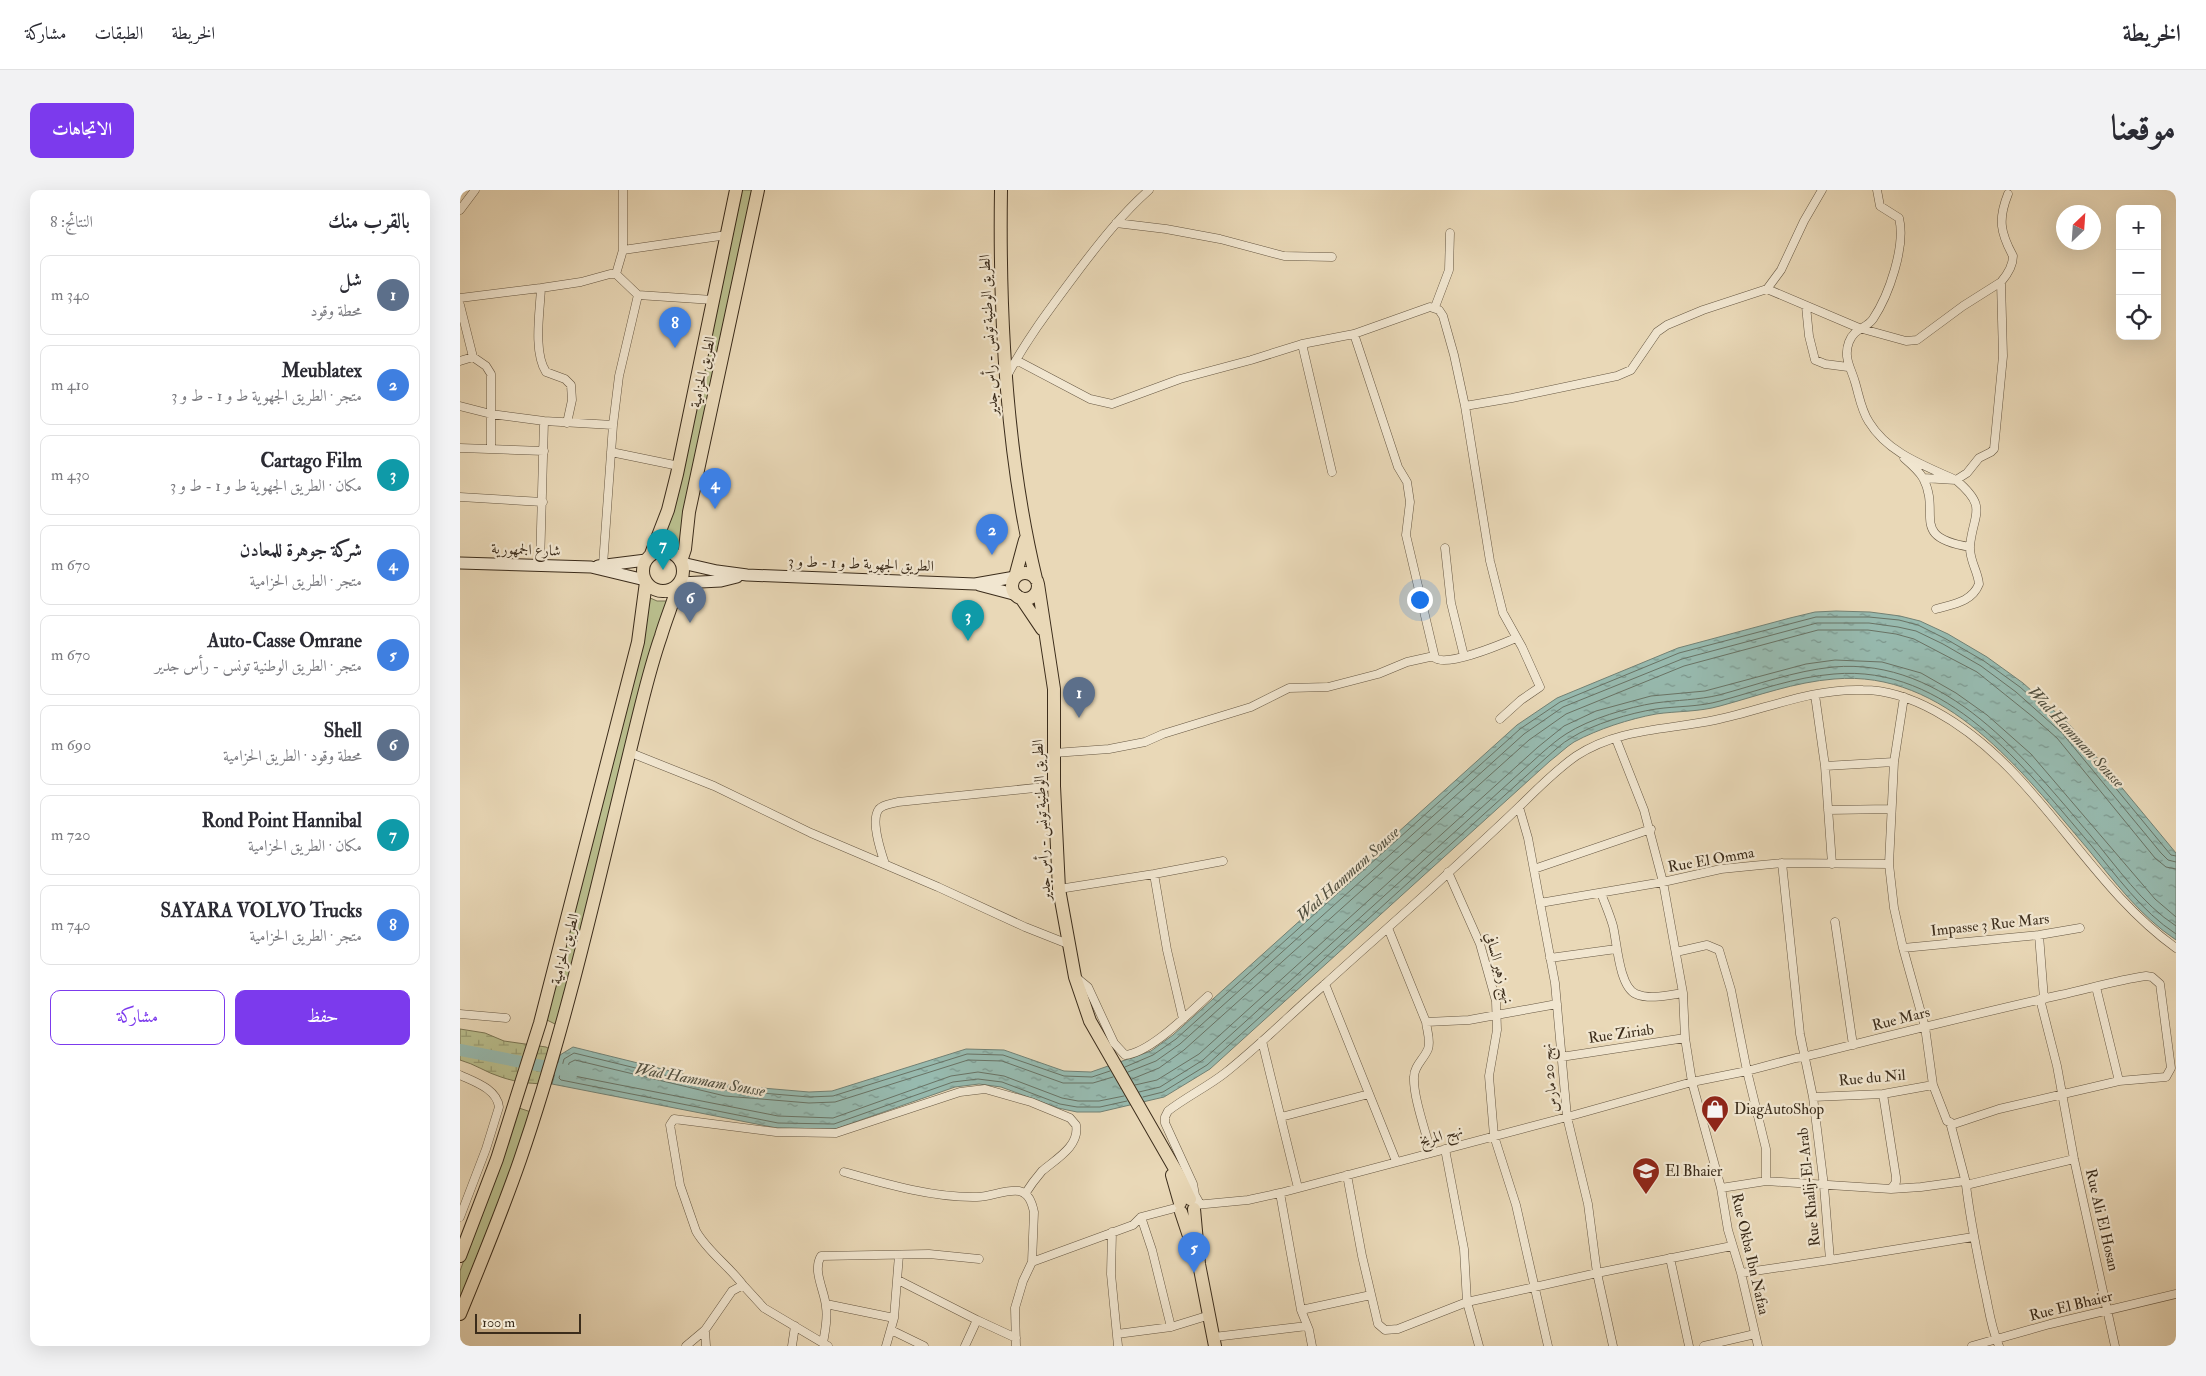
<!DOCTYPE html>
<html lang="ar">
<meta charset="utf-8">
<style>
:root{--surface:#fff;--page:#f2f2f3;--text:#2b2b33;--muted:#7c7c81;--line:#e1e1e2;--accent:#7c3aed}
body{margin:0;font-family:"IM FELL Double Pica",Amiri,serif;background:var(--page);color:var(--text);direction:rtl}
.controls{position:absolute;right:15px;top:15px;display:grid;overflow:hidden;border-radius:10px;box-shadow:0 5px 20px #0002}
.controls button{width:45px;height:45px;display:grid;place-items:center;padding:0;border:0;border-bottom:1px solid var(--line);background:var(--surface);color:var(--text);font:25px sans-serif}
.compass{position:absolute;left:1596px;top:15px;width:45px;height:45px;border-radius:50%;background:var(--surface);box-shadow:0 5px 20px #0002;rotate:25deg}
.scale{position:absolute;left:15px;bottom:12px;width:106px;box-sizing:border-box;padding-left:5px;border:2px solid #3b2c1b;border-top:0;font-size:14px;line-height:18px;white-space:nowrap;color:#3b2c1b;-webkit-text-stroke:4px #f1e6d0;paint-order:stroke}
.you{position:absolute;left:959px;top:409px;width:18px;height:18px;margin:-12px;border:4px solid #fff;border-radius:50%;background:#1a73e8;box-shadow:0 0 0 8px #1a73e833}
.badge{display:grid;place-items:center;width:32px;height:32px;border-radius:50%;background:var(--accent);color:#fff;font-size:16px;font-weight:700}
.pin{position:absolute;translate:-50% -41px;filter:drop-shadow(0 1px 2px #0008)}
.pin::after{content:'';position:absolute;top:26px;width:18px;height:15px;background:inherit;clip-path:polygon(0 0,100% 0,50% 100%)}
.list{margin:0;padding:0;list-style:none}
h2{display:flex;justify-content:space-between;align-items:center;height:65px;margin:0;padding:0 20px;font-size:21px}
h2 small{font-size:16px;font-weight:400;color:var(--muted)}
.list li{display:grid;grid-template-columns:32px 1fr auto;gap:15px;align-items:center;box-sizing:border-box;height:80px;margin:0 10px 10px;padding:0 10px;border:1px solid var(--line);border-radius:10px}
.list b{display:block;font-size:19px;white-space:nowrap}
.list p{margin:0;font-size:16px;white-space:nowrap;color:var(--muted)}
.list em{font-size:16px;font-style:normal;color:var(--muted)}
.actions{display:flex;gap:10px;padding:15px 20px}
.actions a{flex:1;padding:11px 0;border:1px solid var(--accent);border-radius:10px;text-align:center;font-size:18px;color:var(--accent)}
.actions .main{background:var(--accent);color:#fff}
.icon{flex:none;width:28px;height:28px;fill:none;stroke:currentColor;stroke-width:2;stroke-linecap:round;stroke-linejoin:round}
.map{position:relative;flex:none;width:1716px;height:1156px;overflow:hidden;direction:ltr;border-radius:10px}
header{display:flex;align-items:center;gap:30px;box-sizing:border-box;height:70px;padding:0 25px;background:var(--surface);border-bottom:1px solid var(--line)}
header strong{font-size:24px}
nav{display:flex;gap:28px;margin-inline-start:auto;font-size:18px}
.intro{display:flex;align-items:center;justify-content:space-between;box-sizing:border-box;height:120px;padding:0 30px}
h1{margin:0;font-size:35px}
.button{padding:12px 22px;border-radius:10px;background:var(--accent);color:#fff;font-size:18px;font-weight:700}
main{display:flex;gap:30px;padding:0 30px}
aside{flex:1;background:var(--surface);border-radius:10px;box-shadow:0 5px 20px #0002}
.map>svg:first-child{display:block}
.grass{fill:#b9be8d;stroke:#7a7554}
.wetland{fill:url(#wetland-marsh);stroke:#7a7554}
.water{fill:url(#water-ripples);stroke:#728174}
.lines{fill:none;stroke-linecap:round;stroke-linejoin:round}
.shore{stroke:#697365;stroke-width:1}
.river{stroke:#97baaf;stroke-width:12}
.minor-casing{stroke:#665742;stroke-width:9}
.secondary-casing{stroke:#3b2c1b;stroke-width:13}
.primary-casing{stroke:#3b2c1b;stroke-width:14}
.trunk-casing{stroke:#3b2c1b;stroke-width:14}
.minor{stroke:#f1e6d0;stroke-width:8}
.secondary{stroke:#f1e6d0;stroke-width:11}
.primary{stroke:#e9d8b7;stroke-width:12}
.trunk{stroke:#e9d8b7;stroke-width:12}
.labels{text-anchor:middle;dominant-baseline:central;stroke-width:4.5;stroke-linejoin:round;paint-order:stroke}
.street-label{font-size:15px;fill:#3b2c1b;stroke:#f1e6d0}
.poi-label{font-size:15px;fill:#3b2c1b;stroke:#f1e6d0;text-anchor:start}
.water-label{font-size:16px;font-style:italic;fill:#525040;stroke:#f1e6d0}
</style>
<header>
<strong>الخريطة</strong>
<nav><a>الخريطة</a><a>الطبقات</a><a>مشاركة</a></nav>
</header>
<div class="intro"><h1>موقعنا</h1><a class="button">الاتجاهات</a></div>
<main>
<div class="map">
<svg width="1716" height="1156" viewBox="0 0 1716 1156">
<defs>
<pattern id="wetland-marsh" width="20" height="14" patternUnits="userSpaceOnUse" patternTransform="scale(1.25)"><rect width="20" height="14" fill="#b9be8d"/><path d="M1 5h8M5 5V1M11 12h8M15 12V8" fill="none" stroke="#989b72"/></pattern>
<pattern id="water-ripples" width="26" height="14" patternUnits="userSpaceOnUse" patternTransform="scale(1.25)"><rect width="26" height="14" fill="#97baaf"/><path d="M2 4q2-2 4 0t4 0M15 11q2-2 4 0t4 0" fill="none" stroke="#7c978e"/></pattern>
</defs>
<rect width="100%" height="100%" fill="#e9d8b7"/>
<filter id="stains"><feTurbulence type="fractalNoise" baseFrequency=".004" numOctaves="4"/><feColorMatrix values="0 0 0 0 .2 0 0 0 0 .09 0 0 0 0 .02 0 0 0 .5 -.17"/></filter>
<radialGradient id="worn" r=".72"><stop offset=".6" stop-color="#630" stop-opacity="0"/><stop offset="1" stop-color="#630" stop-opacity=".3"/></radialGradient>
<path class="grass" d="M281,0H294L222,356L200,351Z
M188,407L197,411H210L97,835L85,829Z
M59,918L71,922L53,977L0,1110V1081Z"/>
<path class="wetland" d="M0,839L25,843L44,851L86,857L100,865L92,894C75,894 58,893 41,887C27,883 15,874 0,870Z"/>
<path class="water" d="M1376,421L1410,422L1440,426L1460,431L1488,444L1527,467L1563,493L1610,535L1716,663V750C1680,726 1654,691 1627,658C1562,582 1486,479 1374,489C1335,492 1297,506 1260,516C1239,522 1217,521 1196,524C1169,529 1138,539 1114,552C1106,557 1098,565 1090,571L750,879L704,907L640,922H617L598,918L541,897L519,894L495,897L375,939L317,938L92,894L100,865L113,857L267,895L349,902L372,901L506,859L544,860L604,881L631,882L691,861L713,845L1057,535L1097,508L1218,458L1330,428L1355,422Z"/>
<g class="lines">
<path class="shore" d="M665,877L693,865L716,849L1060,539L1100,512L1219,463L1356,427H1409L1439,430L1458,435L1486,449L1524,471L1560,497L1607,539L1705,658L1711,665L1716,666
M650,881L632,887L604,886L543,865L507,864L373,906L349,907L266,900L114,863L104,869L99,888L101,890L318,933L374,934L493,892L518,889L542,892L600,914L617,917H640L667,911
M668,882L696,871L720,854L1064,544L1103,517L1222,469L1357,433H1409L1438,437L1456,441L1483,454L1521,476L1556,502L1602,543L1701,663L1708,670L1716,672
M653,887L633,893H603L542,871L508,870L375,912L349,913L265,906L115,870L109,873L107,883L109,885L318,926L373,928L491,886L518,882L544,886L602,908L618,911H639L664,906
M672,889L699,878L724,860L1069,550L1106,524L1224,476L1358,440H1408L1436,444L1454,449L1517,482L1573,527L1597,548L1695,668L1706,677L1716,679
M675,895L697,890L739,864L1078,557L1104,536L1136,521L1191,506L1245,501L1346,474L1375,470L1422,472L1461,483L1496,503L1527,525L1571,564L1695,709L1716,727
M679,902L700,897L743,870L1083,562C1090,556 1098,549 1106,544C1129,529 1169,517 1195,513C1217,510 1238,510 1259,505C1296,495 1334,481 1373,477C1487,467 1565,569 1631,646C1657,677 1682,714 1716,736
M683,907L703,902L747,875L1087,567C1094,561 1102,553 1111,548C1133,534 1170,523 1196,519C1217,516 1239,517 1260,511C1297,501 1335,487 1374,484C1487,474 1564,577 1630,654C1657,686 1681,721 1716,744"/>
<path class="river" d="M0,860L113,882"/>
<g class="minor-casing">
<path id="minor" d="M1417,0L1420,16L1439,28C1446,56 1429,105 1413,129C1406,139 1394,138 1389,152C1383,167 1391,178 1395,192C1399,205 1401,220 1409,232C1428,263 1463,275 1496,290C1529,318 1513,323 1510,356C1509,370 1518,381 1519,394C1512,412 1493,414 1476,419
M0,20L15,0
M656,33L706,39L760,49L824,66L872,67
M163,60L267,45
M156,84L163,60V0
M81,98C80,121 73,162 86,182L105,189L111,195L112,210L107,233
M1307,99L1399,138L1446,151L1457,150L1503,116L1541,92C1547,85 1553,76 1553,66C1540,42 1538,29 1548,4
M0,108L81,98L121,92L150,84H156L178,105L253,110
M0,115L13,167L26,176L31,184V224L84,231L153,235
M1346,116L1349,146L1355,170L1365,174L1388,177
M975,117L989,80L990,43
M894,144L938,277L947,292L950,312L946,345L975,468C987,477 1042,454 1056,448
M842,154L872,282
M556,170L630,209L652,214L720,189L791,170L842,154L894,144L970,117L979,120L983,126L994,165L1005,216
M0,171L13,167
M547,186C568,147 592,116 618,81C640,52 662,24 689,0
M0,216L31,224V259
M0,258L84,261
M151,262L219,276
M1444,268C1451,274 1459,281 1463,288C1482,324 1448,347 1510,357
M1463,288L1496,290L1507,283L1519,268L1531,262L1534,259L1543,166L1541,92
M0,307L83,312
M985,358L991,413L1004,466
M80,375L84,231
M143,375L153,235L159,186L178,105
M1355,505L1365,576L1372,674
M1040,529L1061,510L1080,497L1062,457L1043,423L1030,371L1005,216L1052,208L1157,186L1171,180L1197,142L1207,135L1243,120L1307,99L1321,80L1344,31L1362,0
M1156,549L1184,620L1203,692L1223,803L1225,848L1232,892L1261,998L1268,1040L1281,1083L1298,1156
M171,563L254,596L351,643L478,697L565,737L608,754
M594,563L649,559L685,552L703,544L791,517L829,498L868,497L918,484L947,472L974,466
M1365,576L1434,572
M1059,617L1068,648L1095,793L1107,927L1128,1014L1137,1083L1153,1156
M1368,620L1431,619
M1322,673L1340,844L1353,907L1364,996L1370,1070L1513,1047
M425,674C421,662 410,630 419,619C424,614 432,614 438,612L594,596
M1074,679L1191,639
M988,682L1020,754L1036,811L1037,840L1029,886L1034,946L1056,1015L1088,1156
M694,684L707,760L723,829
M599,699L694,684L763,671
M1141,703C1145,714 1150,725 1153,736C1157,752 1159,797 1176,804C1190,810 1209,805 1223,803
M1080,713L1203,692L1261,679L1291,676L1322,673L1429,674
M1375,732L1393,855
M928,738L966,832L1009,830L1097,814
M1579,745L1584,809
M1443,758L1579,745L1620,738
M1216,762L1247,755L1259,760L1271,800L1287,881L1306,959V991
M1090,768L1156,759
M617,788L628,797L654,853L665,865C690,863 729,823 748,806
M865,794L936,971
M1636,797L1659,891
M1580,809L1597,876L1614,969L1655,1156
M0,824L46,828
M966,832C967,841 971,851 968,859C964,869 954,876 954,887C953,907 966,942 971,963
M802,851L838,998
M1101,867L1225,848
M0,885C15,892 37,899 39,917L26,959L0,1027
M1353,907L1423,904L1473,895
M821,927L909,904
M1490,932L1506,993
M985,959L1004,1059L1007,1112L1019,1156
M384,982C426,994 473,1008 517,1007C530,1007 546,999 559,1001C569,1003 572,1013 574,1022L572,1072L563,1091L555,1118L556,1156
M887,985L902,1066L918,1134L925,1140L938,1139L1007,1112L1137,1083L1272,1056
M1261,998L1306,991L1431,999L1436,992V987L1423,904
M1431,999L1461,997L1505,991
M820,1003L841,1120L849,1140L852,1156
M740,1014L735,1005L733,994L705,933V927L708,921C726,907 747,897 765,883C800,855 831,824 864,795C900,762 936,731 972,698C1001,671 1031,644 1060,616C1077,599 1096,580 1116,566C1158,538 1208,540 1255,530C1304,520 1352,498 1403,500C1428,500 1453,509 1475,521C1577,576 1624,692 1716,758
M735,1015L788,1010L820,1003L1107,927L1232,892L1287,881L1336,868L1343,867C1428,846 1514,824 1600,805C1628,799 1657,790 1686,786L1692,787L1700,794L1711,878L1706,887L1659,891L1539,919L1494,934L1487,931L1473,895L1465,837L1443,758L1434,718L1429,674L1434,572L1444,507
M681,1027L692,1060L711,1137
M652,1042L651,1084L658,1156
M1210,1068L1229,1156
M572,1072L673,1035L681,1027L719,1017
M1281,1083L1370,1070
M438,1090L517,1130
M283,1095C269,1076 247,1061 236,1041L220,995L210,935L214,929L316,942L376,943L500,902L525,899L571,912L610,928L616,935C620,956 596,969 582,981C576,988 570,996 565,1004
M366,1114L434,1128
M841,1120L911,1105
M245,1140L246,1156
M431,1140L464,1156
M657,1144L711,1137L750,1125
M754,1147L847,1136
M363,1153C365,1141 368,1129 366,1117C365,1101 352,1081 361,1066L469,1064L519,1069
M226,1156L245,1140L272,1101L283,1095L304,1118L368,1156
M332,1156L335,1136
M426,1156L434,1128L439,1065
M505,1156L517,1130L556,1148
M1244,1156L1295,1144
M1512,1156L1590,1134L1716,1104
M1539,1156C1530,1135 1529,1118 1524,1097C1517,1063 1510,1029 1506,995L1614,969"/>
</g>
<g class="secondary-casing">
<path id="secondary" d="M0,373L131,377L185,390
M222,373L257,381L287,385L515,394L555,387
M138,376L186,370
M220,393L261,391L277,387
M519,395L557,405"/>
</g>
<g class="primary-casing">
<path id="primary" d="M541,0C539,129 546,264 576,389
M552 396a13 13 0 1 1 26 0a13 13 0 1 1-26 0Z
M555,387L565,350
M578,394L594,499V596L599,699L615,787L630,831L719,986L730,1009
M561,408L582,439
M712,985L720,1013
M734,1019L739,1074L755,1156
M721,1022L733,1058"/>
</g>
<g class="trunk-casing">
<path id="trunk" d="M183 381a20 20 0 1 1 40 0a20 20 0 1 1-40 0Z
M191,364L208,320L217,284L276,0
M221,371L225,359L229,322L298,0
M0,1066L37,969L80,833L178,452L186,392
M0,1124C21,1073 42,1022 60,970C111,822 143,668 181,516C187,492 193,469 201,446C206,429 213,413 218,395"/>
</g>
<use href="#minor" class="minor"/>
<use href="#secondary" class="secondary"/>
<use href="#primary" class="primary"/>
<use href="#trunk" class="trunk"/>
</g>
<defs>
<g id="shop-pin" transform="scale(1.4375)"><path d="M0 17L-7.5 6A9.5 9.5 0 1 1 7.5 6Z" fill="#8f2418" stroke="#f1e6d0"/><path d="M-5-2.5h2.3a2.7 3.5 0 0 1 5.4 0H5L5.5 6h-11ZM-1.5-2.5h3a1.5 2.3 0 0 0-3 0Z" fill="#fff"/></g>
<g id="school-pin" transform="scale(1.4375)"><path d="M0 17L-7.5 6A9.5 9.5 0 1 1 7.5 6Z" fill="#8f2418" stroke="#f1e6d0"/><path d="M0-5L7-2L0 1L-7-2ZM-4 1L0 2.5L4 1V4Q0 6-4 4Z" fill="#fff"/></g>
</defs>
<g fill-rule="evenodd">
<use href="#shop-pin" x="1255" y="919"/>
<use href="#school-pin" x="1186" y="981"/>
</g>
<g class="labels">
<g class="street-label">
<text transform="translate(529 145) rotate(-93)">الطريق الوطنية تونس - رأس جدير</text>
<text transform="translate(243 182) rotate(-78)">الطريق الحزامية</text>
<text transform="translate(66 360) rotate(2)">شارع الجمهورية</text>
<text transform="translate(401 374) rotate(2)">الطريق الجهوية ط و 1 - ط و 3</text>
<text transform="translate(582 630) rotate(-93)">الطريق الوطنية تونس - رأس جدير</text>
<text transform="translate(1251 670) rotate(-10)">Rue El Omma</text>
<text transform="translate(1530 735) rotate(-6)">Impasse 3 Rue Mars</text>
<text transform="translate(105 759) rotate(-75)">الطريق الحزامية</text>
<text transform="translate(1039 778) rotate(75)">نهج زهير السافي</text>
<text transform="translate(1441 829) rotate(-14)">Rue Mars</text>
<text transform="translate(1161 844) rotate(-8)">Rue Ziriab</text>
<text transform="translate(1090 888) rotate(-96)">نهج 20 مارس</text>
<text transform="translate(1412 888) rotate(-5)">Rue du Nil</text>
<text transform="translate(981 946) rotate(-15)">نهج المريخ</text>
<text transform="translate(1349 997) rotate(-96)">Rue Khalij-El-Arab</text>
<text transform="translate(1642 1030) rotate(77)">Rue Ali El Hosan</text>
<text transform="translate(1290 1064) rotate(77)">Rue Okba Ibn Nafaa</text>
<text transform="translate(1611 1116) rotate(-14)">Rue El Bhaier</text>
</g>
<g class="poi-label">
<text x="1274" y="919">DiagAutoShop</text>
<text x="1205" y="981">El Bhaier</text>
</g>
<g class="water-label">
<text transform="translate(1616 547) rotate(47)">Wad Hammam Sousse</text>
<text transform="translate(888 684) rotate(-42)">Wad Hammam Sousse</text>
<text transform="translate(240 890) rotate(10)">Wad Hammam Sousse</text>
</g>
</g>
<rect width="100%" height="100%" filter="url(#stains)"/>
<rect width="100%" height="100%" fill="url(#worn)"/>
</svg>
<div class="controls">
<button>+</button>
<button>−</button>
<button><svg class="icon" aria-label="locate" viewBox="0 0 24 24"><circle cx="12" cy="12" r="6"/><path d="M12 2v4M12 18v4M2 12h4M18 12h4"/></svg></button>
</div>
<svg class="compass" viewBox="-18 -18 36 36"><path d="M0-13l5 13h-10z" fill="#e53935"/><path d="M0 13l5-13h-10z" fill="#7c7c81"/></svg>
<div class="scale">100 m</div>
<div class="you"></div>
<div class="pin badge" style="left:619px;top:528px;background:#5c6f8a">1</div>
<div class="pin badge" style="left:532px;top:365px;background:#3f7fe0">2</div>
<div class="pin badge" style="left:508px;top:451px;background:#0f9aa8">3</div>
<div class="pin badge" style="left:255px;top:319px;background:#3f7fe0">4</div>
<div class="pin badge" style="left:734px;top:1083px;background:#3f7fe0">5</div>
<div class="pin badge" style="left:230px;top:433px;background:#5c6f8a">6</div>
<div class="pin badge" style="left:203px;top:380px;background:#0f9aa8">7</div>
<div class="pin badge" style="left:215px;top:158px;background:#3f7fe0">8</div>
</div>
<aside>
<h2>بالقرب منك<small>النتائج: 8</small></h2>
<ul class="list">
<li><span class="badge" style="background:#5c6f8a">1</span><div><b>شل</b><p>محطة وقود</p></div><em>340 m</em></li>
<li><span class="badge" style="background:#3f7fe0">2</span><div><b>Meublatex</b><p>متجر · الطريق الجهوية ط و 1 - ط و 3</p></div><em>410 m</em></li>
<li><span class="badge" style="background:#0f9aa8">3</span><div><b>Cartago Film</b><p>مكان · الطريق الجهوية ط و 1 - ط و 3</p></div><em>430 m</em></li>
<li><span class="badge" style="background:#3f7fe0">4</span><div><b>شركة جوهرة للمعادن</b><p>متجر · الطريق الحزامية</p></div><em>670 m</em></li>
<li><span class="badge" style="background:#3f7fe0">5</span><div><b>Auto-Casse Omrane</b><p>متجر · الطريق الوطنية تونس - رأس جدير</p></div><em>670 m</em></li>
<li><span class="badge" style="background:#5c6f8a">6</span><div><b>Shell</b><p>محطة وقود · الطريق الحزامية</p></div><em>690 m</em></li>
<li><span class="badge" style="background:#0f9aa8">7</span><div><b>Rond Point Hannibal</b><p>مكان · الطريق الحزامية</p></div><em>720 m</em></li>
<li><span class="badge" style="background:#3f7fe0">8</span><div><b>SAYARA VOLVO Trucks</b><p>متجر · الطريق الحزامية</p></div><em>740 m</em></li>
</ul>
<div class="actions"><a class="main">حفظ</a><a>مشاركة</a></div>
</aside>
</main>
